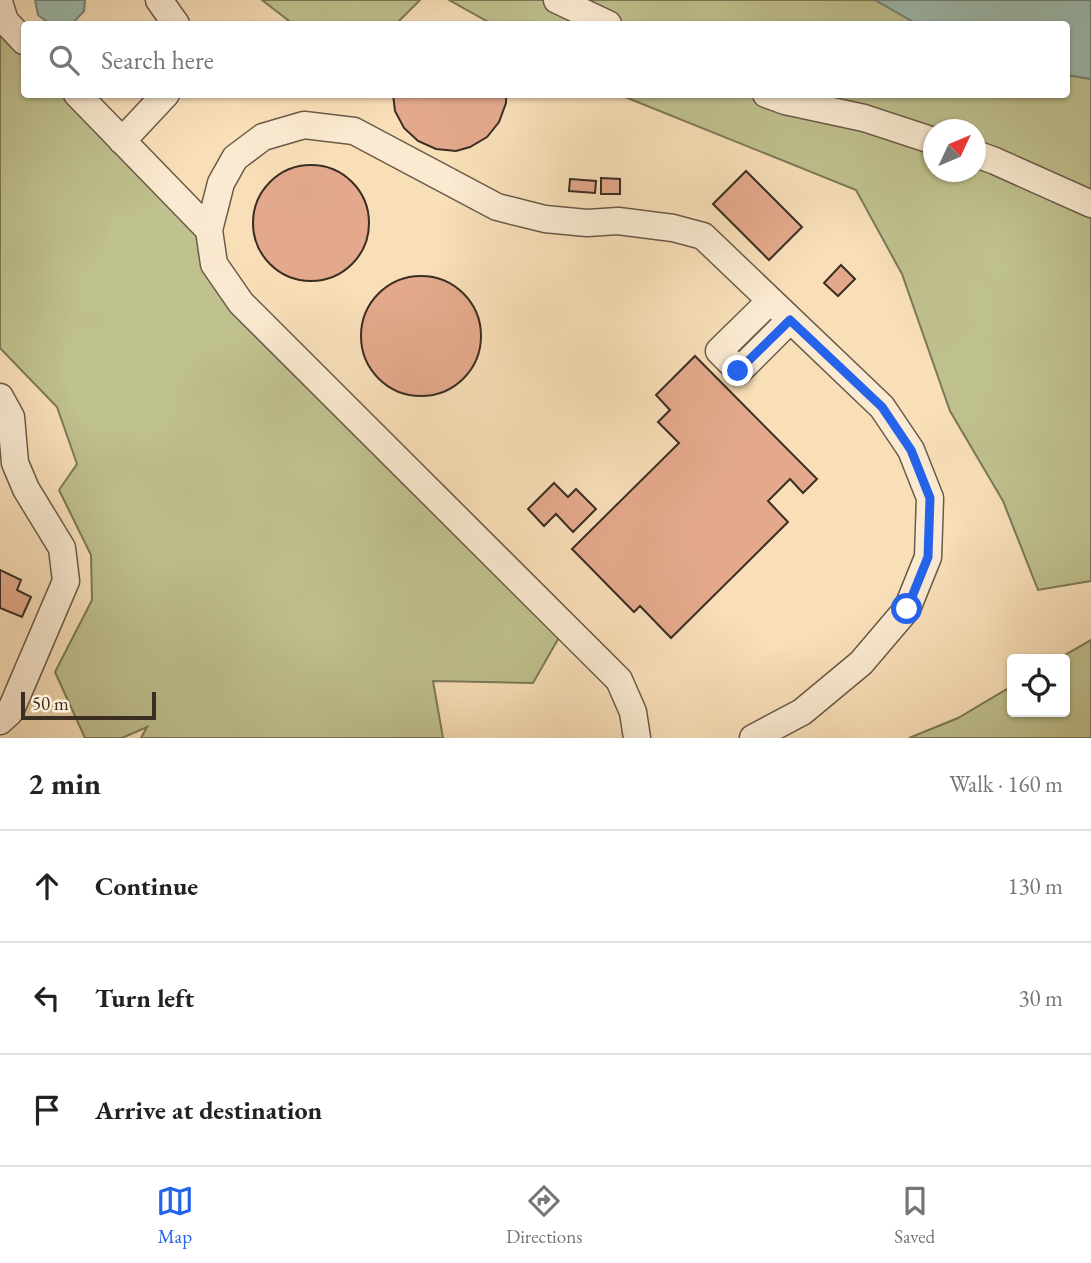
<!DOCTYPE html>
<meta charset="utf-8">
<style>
:root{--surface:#fff;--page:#f2f2f2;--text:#222;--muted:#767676;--line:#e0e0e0;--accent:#2563eb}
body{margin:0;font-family:"EB Garamond",serif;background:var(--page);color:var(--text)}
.controls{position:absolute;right:21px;bottom:21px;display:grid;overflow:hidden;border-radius:7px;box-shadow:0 2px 5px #0004}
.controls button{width:63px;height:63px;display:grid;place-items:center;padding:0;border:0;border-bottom:2px solid var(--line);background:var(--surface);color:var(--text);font:35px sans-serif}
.compass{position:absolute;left:923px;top:119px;width:63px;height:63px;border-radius:50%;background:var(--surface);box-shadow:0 2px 5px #0004;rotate:46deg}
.scale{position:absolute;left:21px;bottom:18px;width:135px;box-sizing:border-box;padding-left:7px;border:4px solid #3a2e22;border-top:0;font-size:19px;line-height:24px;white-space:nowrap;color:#3a2e22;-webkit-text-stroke:5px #faead1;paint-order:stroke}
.stop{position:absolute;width:21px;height:21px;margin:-16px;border:5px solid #2563eb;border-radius:50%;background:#fff}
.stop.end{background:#2563eb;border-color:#fff;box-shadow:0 2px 7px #0008}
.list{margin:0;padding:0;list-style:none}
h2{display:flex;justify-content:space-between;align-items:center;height:91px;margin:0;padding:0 28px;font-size:30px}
h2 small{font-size:23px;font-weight:400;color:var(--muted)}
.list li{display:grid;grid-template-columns:46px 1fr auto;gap:21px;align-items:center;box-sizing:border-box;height:112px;padding:0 28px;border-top:2px solid var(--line)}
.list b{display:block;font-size:26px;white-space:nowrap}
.list em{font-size:23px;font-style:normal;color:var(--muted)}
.icon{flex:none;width:38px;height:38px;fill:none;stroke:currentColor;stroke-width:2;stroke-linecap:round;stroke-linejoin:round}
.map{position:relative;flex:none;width:1091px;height:738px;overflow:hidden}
.search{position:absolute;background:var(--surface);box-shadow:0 2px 5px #0004;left:21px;right:21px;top:21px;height:77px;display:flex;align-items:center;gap:18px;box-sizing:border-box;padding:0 24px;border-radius:7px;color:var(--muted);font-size:26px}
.sheet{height:427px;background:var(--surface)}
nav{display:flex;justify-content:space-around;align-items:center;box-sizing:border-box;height:98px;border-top:2px solid var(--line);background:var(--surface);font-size:19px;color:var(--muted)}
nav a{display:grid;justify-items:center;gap:4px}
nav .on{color:var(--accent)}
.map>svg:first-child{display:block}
.green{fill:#bfc18e;stroke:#7c7858;stroke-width:2;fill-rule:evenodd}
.water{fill:#9dbcb0;stroke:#758377;stroke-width:2}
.building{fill:#e4a98c;stroke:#3a2e22;stroke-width:2}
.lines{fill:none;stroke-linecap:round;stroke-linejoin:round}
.minor-casing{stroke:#6a5a48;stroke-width:29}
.minor{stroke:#faead1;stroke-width:26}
.route{stroke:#2563eb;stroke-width:9}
</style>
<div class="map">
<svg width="1091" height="738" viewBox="0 0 1091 738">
<rect width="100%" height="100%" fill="#f8dfb8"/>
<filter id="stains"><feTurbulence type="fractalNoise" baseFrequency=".00286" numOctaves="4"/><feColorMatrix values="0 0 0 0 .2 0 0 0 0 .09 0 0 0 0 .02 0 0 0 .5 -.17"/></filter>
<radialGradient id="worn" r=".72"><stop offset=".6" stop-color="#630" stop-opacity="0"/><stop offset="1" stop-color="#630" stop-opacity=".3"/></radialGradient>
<path class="green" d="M262,0H420L396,24H293Z
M449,0H888L925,24H492Z
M0,16L24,41V94L77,95L209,230L214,264L565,627L533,683L433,681L443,738H141L147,727L122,738H85L55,672L92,600L91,555L59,490L77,464L57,407L0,348Z
M1067,75L1091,79V581L1038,590L1003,501L950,411L902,274L856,190L620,95L1066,94ZM934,130H976V172H934Z
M1091,640V738H909L958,718L1012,686V712H1065V659H1058Z"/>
<path class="water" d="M35,0H85L84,11L72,24H50L38,15Z
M875,0H1091V79L1067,75L1066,24H917Z"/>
<path class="building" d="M393,94H506V103L499,122L487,137L470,147L456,151L436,149L418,141L404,128L395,111Z
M253 223a58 58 0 1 1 116 0a58 58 0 1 1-116 0Z
M746,171L802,227L769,260L713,204Z
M601,178L620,179V194H601Z
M570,179L596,181L595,193L569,191Z
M841,265L855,279L838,296L824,283Z
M361 336a60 60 0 1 1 120 0a60 60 0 1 1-120 0Z
M695,356L817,479L803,493L790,479L768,501L788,522L671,638L640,606L634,612L572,549L679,443L658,422L670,410L656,395Z
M554,483L568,497L576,489L596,509L573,532L556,514L544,526L528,509Z
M0,570L21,580L17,590L31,597L22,617L0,608Z"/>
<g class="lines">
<g class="minor-casing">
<path id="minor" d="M159,0L176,24
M557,0L608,24
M0,5L5,21L24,41
M77,94L209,230
M766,94L785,101L864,118L934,141
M122,141L166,94
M976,154L995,161L1091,204
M770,301L719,351L739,371L790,320
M0,397L11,417L15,463L26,489L62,548L66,581L10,712L0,721
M637,738L633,712L619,680L241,303L214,264L209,230L221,183L235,158L263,137L304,125L354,131L497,207L545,219L587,223L618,221L673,228L703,236L882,407L911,450L930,498L928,557L907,609L861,663L802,712L753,738"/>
</g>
<use href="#minor" class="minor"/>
</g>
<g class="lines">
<path class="route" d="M738,371L790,320L882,407L911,450L930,498L928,557L907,609"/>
</g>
<rect width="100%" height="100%" filter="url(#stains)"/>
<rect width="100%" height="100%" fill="url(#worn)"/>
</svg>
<div class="controls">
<button><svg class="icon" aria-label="locate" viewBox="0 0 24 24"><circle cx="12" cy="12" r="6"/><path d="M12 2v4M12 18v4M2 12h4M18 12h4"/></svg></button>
</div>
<svg class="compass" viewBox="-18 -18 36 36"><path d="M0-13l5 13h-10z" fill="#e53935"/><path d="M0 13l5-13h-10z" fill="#767676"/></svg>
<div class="scale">50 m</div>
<div class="stop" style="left:907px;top:609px"></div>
<div class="stop end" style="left:738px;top:371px"></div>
<div class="search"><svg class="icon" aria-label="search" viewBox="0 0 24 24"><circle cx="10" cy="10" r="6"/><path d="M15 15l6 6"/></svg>Search here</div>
</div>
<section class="sheet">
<h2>2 min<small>Walk · 160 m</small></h2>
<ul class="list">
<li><svg class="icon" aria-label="ahead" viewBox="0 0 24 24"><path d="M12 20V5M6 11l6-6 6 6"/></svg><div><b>Continue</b></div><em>130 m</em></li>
<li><svg class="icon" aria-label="left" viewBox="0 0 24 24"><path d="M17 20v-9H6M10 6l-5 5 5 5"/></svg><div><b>Turn left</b></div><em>30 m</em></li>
<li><svg class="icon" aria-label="arrive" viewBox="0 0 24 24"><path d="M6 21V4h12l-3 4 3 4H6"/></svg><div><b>Arrive at destination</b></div></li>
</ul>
</section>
<nav>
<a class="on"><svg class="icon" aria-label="map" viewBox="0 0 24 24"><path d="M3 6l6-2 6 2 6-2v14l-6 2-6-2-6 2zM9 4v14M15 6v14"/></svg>Map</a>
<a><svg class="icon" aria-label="directions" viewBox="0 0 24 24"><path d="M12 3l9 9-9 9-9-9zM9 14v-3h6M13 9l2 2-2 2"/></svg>Directions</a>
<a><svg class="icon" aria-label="saved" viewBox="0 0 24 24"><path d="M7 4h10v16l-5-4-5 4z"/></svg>Saved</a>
</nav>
